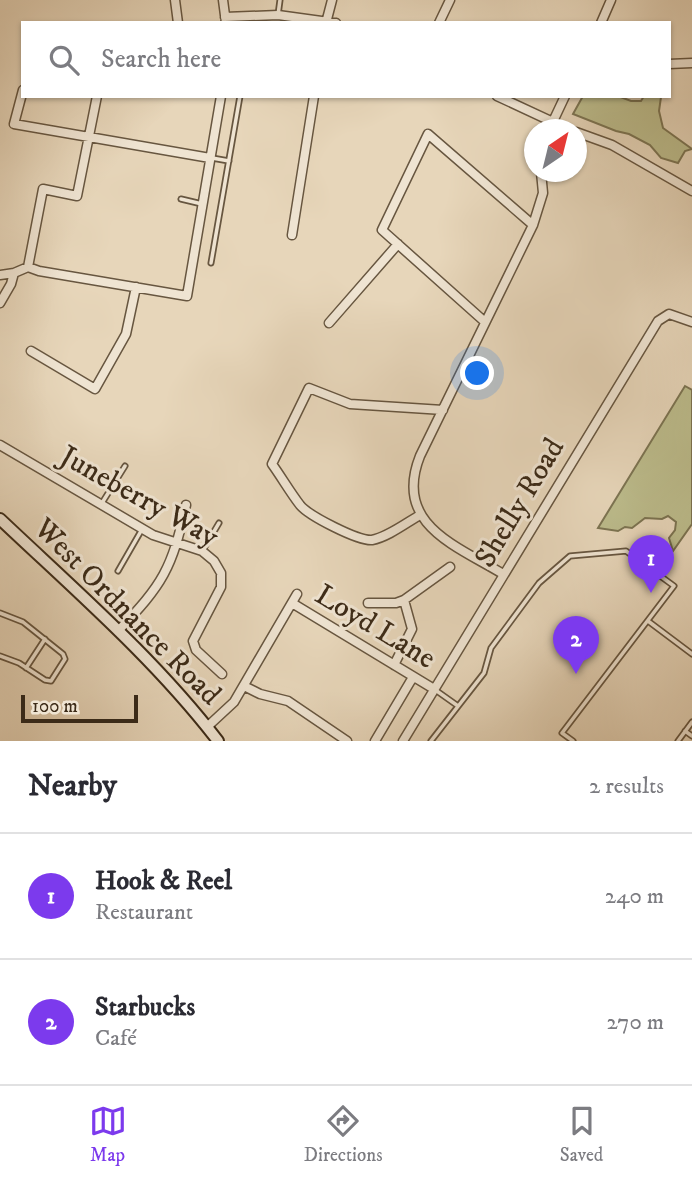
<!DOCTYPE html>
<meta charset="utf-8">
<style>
:root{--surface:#fff;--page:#f7f7f7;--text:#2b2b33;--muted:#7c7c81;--line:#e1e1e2;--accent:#7c3aed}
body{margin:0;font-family:"IM FELL DW Pica",serif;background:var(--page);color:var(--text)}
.compass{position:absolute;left:524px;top:119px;width:63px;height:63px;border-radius:50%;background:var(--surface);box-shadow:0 2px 5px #0004;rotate:35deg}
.scale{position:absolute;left:21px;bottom:18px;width:117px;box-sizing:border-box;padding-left:7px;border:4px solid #3c2b18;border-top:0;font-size:19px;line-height:24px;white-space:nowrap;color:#3c2b18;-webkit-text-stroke:5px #efe4d2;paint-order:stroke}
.you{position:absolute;left:478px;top:374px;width:24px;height:24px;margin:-18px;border:5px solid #fff;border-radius:50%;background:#1a73e8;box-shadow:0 0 0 10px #1a73e833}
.badge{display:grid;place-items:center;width:46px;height:46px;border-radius:50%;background:var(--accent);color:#fff;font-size:23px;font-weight:700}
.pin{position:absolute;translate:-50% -58px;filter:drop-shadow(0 2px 4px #0008)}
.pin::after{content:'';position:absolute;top:37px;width:24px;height:21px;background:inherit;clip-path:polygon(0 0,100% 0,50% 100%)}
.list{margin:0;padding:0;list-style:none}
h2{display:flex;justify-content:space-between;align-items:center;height:91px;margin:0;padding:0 28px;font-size:30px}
h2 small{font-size:23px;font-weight:400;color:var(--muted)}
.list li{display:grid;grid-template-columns:46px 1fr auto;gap:21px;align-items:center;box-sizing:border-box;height:126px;padding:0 28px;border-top:2px solid var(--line)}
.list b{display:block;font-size:26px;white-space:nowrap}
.list p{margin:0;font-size:23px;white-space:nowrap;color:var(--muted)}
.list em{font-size:23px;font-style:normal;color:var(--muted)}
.icon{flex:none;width:38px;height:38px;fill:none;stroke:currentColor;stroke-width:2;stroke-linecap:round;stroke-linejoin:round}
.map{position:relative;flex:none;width:692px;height:741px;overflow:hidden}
.search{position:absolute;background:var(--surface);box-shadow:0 2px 5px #0004;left:21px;right:21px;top:21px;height:77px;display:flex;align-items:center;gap:18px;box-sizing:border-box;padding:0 24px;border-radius:0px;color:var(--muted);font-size:26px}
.sheet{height:343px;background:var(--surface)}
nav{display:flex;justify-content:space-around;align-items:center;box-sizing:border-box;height:98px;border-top:2px solid var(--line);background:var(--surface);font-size:19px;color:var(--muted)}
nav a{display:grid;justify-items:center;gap:4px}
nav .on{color:var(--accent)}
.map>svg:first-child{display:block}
.green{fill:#bcbc8c;stroke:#7c7452;stroke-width:2}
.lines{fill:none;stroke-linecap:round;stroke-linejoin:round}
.service-casing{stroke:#675640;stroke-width:7}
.minor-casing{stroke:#675640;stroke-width:11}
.secondary-casing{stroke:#3c2b18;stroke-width:14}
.service{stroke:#efe4d2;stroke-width:3.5}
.minor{stroke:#efe4d2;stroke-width:8}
.secondary{stroke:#efe4d2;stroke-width:10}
.labels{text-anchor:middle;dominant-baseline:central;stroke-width:6;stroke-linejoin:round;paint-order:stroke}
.street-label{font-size:30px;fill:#3c2b18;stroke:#efe4d2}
</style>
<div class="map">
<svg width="692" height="741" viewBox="0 0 692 741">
<rect width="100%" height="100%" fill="#e7d6ba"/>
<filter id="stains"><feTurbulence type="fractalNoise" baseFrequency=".00286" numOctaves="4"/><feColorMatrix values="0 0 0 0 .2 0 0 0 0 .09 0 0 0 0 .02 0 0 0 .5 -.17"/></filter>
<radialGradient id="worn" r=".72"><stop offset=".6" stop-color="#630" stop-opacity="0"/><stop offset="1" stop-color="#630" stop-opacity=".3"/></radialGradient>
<path class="green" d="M583,96H618L631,101H641L644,96H659L661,97L659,111L663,128L692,149L685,151L678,163L661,158L650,145L629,134L616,131L573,114Z
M685,386L692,390V524L673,551L669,538L675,530L676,522L668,516L662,519L645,518L632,528L625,527L618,531L598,528Z"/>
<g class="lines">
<g class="service-casing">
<path id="service" d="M278,15L280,0
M212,158L229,161
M181,199L202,204
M211,263L240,96
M102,503L125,466
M203,550L219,523
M118,571L141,531
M0,613L23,622L63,654L65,659L51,681L45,680L19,663L0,656
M648,621L692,654
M26,668L45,639
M434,689L458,706
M685,731L692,736
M431,741L484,673L491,648L539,583L570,556L626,551L674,586L562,733L573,741
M678,741L692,722"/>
</g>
<g class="minor-casing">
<path id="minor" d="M175,0L178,23
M223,0L226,23
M225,17L278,15L336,23
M326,23L332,0
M439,23L450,0
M601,23L611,0
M669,64L692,63
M23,90L14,124L210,158
M497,96L570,130
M549,130L565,96
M576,132L612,145L692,191
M292,235L314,96
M28,267L39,271L187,296L221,96
M28,267L43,189L77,196L97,96
M0,275L14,273L28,267
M0,303L11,284L14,273
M485,322L382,230L428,134L533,225
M329,323L398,244
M31,351L95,389L126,334L136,287
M0,445L153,535L202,551L214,561L221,573V587L193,641L196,650L222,674
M420,515C406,523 388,537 372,540C358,541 309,516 300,505C290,492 282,478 272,464L309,388L350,404L443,410
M503,574C455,545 393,524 420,456L533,225L543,193L541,172
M292,603L434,689
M368,603H396L404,600L450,567
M118,631C163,584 172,569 186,505
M394,665L412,629L404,600
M244,686L260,694L288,701L347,741
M207,727L234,702L297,594
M375,741L413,677
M403,741L658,321L669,314L692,322"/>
</g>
<g class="secondary-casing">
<path id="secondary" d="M0,519C75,590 155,659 218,741"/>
</g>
<use href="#service" class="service"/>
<use href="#minor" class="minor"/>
<use href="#secondary" class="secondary"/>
</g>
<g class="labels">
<g class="street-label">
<text transform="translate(139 497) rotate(29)">Juneberry Way</text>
<text transform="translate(520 503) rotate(-59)">Shelly Road</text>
<text transform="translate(127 612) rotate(45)">West Ordnance Road</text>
<text transform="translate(375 627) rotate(31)">Loyd Lane</text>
</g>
</g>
<rect width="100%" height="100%" filter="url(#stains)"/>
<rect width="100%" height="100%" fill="url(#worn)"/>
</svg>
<svg class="compass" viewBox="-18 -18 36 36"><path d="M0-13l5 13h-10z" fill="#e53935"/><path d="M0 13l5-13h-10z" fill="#7c7c81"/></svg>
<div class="scale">100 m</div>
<div class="you"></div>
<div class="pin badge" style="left:651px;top:593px">1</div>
<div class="pin badge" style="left:576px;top:674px">2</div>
<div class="search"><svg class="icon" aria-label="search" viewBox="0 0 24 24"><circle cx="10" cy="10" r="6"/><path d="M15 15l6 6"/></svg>Search here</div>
</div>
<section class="sheet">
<h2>Nearby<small>2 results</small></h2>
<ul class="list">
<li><span class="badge">1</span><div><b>Hook &amp; Reel</b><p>Restaurant</p></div><em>240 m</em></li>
<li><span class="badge">2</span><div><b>Starbucks</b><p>Café</p></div><em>270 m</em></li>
</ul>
</section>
<nav>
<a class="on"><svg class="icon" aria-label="map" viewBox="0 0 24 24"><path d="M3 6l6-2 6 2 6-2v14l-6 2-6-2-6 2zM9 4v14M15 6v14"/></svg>Map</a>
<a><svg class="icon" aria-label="directions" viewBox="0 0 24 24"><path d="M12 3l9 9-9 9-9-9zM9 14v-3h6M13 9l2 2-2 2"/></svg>Directions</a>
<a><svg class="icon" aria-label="saved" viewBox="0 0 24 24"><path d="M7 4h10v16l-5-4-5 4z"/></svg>Saved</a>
</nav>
